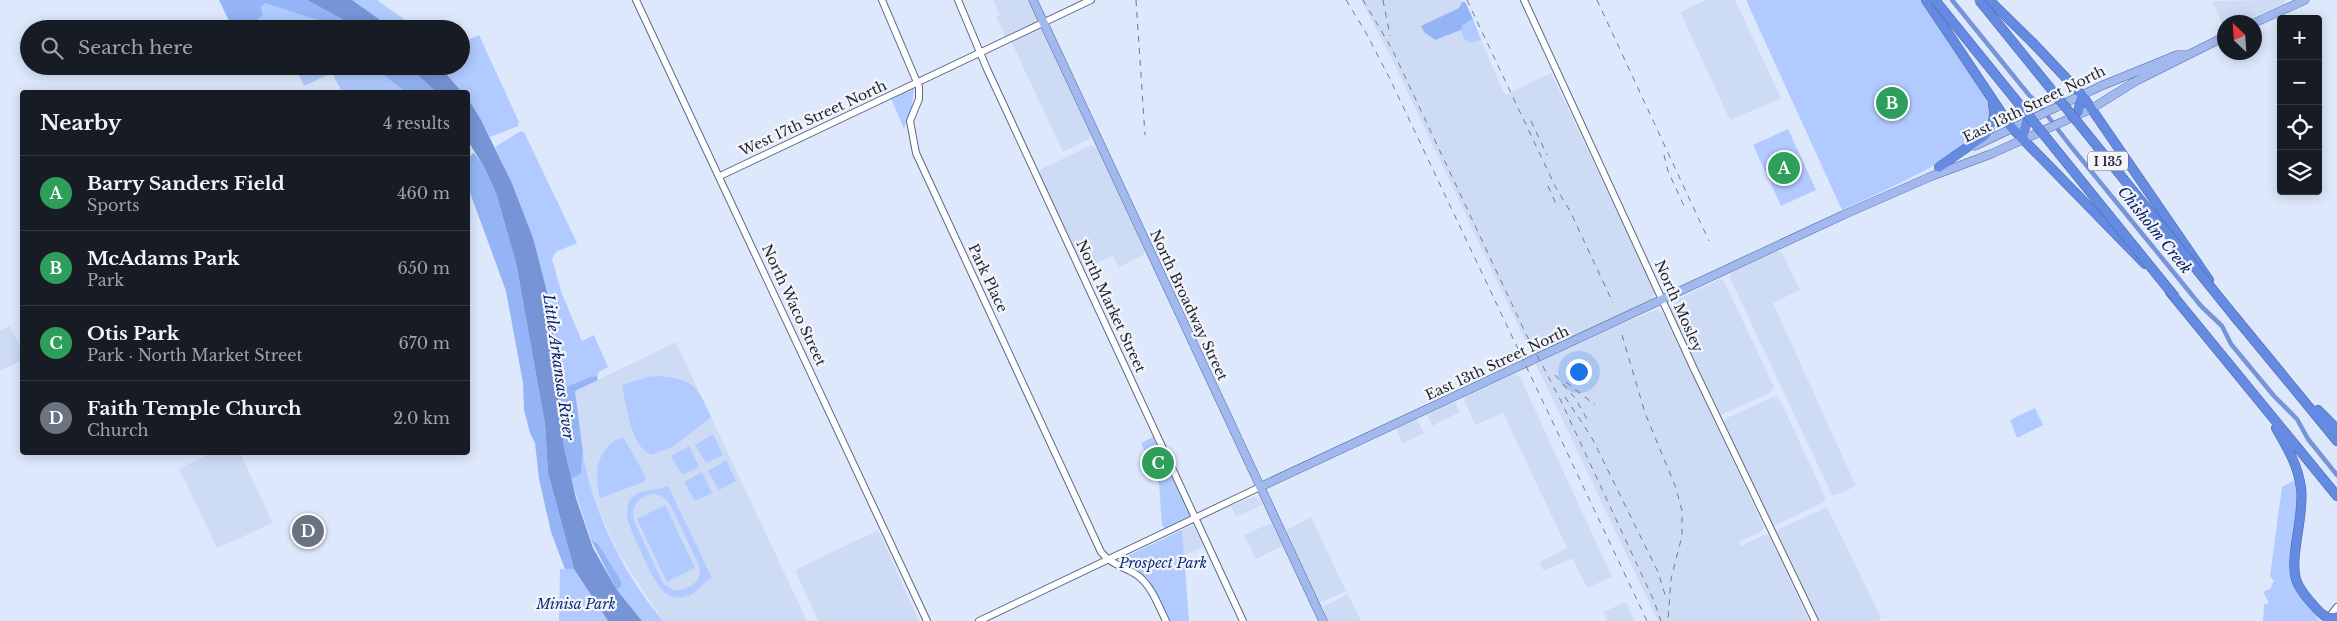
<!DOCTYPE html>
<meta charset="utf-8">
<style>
:root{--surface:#171b24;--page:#20242c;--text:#f1f3f6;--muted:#9ea1a6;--line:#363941;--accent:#d93025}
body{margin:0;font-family:"Libre Baskerville",serif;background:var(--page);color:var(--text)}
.controls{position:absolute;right:15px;top:15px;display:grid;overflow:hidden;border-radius:5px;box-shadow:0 2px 12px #0003}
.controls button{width:45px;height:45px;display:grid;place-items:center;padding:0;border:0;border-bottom:1px solid var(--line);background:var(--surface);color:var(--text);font:25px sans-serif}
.compass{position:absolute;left:2217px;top:15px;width:45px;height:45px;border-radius:50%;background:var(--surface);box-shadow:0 2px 12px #0003;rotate:335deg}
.you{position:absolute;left:1578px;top:371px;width:18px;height:18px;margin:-12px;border:4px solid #fff;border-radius:50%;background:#1a73e8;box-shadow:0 0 0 8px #1a73e833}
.badge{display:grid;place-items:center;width:32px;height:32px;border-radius:50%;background:var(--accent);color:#fff;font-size:16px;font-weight:700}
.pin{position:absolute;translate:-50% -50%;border:2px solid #fff;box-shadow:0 1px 5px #0006}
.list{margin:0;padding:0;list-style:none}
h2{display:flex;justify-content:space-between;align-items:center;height:65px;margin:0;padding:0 20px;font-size:21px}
h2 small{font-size:16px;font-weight:400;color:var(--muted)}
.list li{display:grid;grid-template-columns:32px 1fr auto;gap:15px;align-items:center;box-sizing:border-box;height:75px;padding:0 20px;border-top:1px solid var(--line)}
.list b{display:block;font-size:19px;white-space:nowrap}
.list p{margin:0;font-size:16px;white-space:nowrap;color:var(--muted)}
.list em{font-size:16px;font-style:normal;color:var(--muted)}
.icon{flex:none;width:28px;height:28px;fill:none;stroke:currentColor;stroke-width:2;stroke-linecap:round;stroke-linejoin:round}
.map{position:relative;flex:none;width:2337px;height:621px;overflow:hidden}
.search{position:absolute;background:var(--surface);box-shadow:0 2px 12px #0003;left:20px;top:20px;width:450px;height:55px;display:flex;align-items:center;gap:12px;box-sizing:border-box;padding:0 18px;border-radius:28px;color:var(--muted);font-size:19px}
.panel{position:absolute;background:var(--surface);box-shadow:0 2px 12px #0003;left:20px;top:90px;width:450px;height:365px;border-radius:5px}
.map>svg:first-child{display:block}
.built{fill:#cedbf5}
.green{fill:#b1caff;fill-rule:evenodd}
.forest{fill:#94b4f6}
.water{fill:#7795d6}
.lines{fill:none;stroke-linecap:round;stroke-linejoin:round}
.canal{stroke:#7795d6;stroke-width:4.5}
.minor-casing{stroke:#5e697f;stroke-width:8}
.major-casing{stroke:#4d68a3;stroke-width:9}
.highway-casing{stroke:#4d68a3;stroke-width:10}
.minor{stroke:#fff;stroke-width:6}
.major{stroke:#a2b9ed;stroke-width:8}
.highway{stroke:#648be1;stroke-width:9}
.rail{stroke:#737a88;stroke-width:1;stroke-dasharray:6 6;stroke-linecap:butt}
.highway-bridge-casing{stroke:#4d68a3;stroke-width:10;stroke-linecap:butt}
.highway-bridge{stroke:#648be1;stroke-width:9}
.labels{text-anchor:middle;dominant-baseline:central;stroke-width:4.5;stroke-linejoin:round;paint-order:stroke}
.shield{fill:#f3f5fb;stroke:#61656d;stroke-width:1}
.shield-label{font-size:12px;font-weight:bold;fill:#222730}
.street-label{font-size:14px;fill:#222730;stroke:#f3f5fb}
.park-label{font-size:14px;font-style:italic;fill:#122f79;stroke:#f3f5fb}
.water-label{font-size:15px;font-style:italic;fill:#07206a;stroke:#f3f5fb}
</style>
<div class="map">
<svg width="2337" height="621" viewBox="0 0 2337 621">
<rect width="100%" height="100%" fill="#dee8fd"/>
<path class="built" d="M993,0H1028L1037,19L1036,23L1006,38L996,17L1000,15Z
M1361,0H1460L1462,2L1459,8L1422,26L1425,33L1435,40L1461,30L1464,39L1472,43L1481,40L1505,95L1551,73L1655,292L1651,300L1532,355L1390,55Z
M1706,0H1735L1781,98L1730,120L1680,12Z
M2285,0L2284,4L2242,22H2224V27L2212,1Z
M1039,28L1042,30L1091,136L1089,139L1063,152L1011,41Z
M1092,145L1098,149L1145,251L1143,255L1119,267L1113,256L1083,269L1039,174L1041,169Z
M1778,251L1782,253L1800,290L1773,303L1856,486L1834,496L1831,493L1730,278L1731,273Z
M1720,279L1724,281L1774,387L1770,393L1721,415L1670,310L1675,301Z
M1656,310L1663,313L1665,317L1764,527L1762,531L1739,542L1741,546L1764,535L1769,536L1809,621H1658L1536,364L1610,329Z
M10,326L22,352V360L0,371V330Z
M676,342L727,451L807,621H663L619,554L596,505L586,471L575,391Z
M1515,374L1520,377L1612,577L1587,588L1572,558L1544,571L1539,562L1567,548L1503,413L1475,425L1464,400L1466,396Z
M1773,397H1777L1782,404L1826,499L1824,502L1774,526L1771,523L1724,421L1727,418Z
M1453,403H1456L1460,412L1432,426L1427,415Z
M1417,419L1424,433L1402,444L1397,429Z
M212,453H240L272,521L271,524L217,548L179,469Z
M1254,497L1260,500L1262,505L1236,517L1231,506Z
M1827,507L1881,617L1879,621H1818L1776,534L1779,529Z
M1311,517L1346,591L1322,602L1318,601L1286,530Z
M1271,523L1283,546L1256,559L1244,535Z
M1193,525L1204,546L1184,556L1182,530Z
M878,530L919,621H818L795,570Z
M1348,594L1361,621H1327L1323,607Z
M1626,602L1635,621H1607L1603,612Z"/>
<path class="green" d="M220,0H279L299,8L330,29H233Z
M352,0H377L418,29H393Z
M1746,0H1922L1985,93C1988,100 1995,110 1991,118C1979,151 1876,194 1842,210Z
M1473,19L1481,40L1472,43L1464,39L1461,30L1463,25Z
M479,35L519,122L518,126L490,137L468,99V92H462L439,66H461V43Z
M295,66H381L413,92H342L332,73L304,86Z
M910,89H914L912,105L904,129L891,98Z
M1788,129L1816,190L1781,206L1753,145Z
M521,131L524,132L577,243L556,252L552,259L562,294L582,341L594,335L608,367L599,372L597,376L590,377L559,390C553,301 534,227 495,147Z
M658,376C694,379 697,386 711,417L674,446L651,455C630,445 627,407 622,385L648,377Z
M2035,408L2043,425L2017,438L2010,420Z
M713,434L723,455L706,463L695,445Z
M623,437L646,477L644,482L600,498C594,474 596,447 623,437Z
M1153,437L1191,515L1165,528L1162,525L1159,484L1141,443Z
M689,446L699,467L682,475L671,456Z
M583,452C591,510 625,576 663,621H642L617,590L621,587L598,544L591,540L571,479L581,474Z
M726,460L736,481L719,490L708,471Z
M702,472L712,493L695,501L684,482Z
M2297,479L2301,497L2295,587L2319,621H2263L2264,605L2269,603L2263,592L2270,589L2274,581L2270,576L2282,487Z
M668,486L712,578C701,583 697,595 684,597C676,599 668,596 663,591C653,582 630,530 627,517C626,485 649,494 668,486ZM654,494L663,497L670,504L698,563L700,571L698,580C688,590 674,595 663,583L634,521C630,507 639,495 654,494Z
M665,505L695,568L667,582L637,519Z
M1182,530L1189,621H1169L1147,578L1121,561L1123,558Z
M560,569H574L608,621H559Z"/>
<path class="forest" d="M219,0H307L360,29H326L321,21L265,3L260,7L263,14L249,29H233Z
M1462,2H1465L1473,19L1463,25L1461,30L1435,40L1425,33L1421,26L1459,8Z
M372,66H408L436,92H406Z
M474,153L484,167L496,193L516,263L545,424L548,473L574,569H565L551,532L539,479L535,443L530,433L524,410L523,383L506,291L468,187V157Z
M597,376L598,380L575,391L583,452L581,474L571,479L564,448L559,390L590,377Z
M591,540L598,544L621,581V587L617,590Z"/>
<path class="water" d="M307,0H352L393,29H360Z
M408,66H439L462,92H436Z
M468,99L481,120L511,181L533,238L548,296L558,372L564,448L576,498L593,548L617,590L642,621H608L574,569L548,473L545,424L516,263L496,193L484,167L468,141Z"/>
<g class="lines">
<path class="canal" d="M1952,0L2029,95L2040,106L2069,144L2201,306L2222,326L2231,344L2274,396L2297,419L2308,439L2337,475"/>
<g class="minor-casing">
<path id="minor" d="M636,0L927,621
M882,0L919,87V99L910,121L916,153L1101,552C1110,564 1125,567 1137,575C1152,586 1158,605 1166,621
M958,0L987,69L1243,621
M1524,0L1694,369L1815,621
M720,176L1091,0
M2327,620L2337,607
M979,621L1260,487"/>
</g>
<g class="major-casing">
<path id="major" d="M1033,0L1323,621
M2254,23L2305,0
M1975,146L2101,86L2177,55H2188
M1260,487L1843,215L1932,176L1991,154L2091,109L2136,81L2224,37"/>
</g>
<g class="highway-casing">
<path id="highway" d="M1926,0L2011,127L2145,264
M1989,0L2032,42L2082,95L2209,280
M2072,117L2078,112L2082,95
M2022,139L2027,120
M1939,167L1985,135C1993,125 1996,117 1993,104
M2170,292L2337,496
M2235,317L2337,441
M2318,410L2337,429
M2276,428C2287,447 2298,465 2301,488C2305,516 2288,559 2297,582C2301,592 2308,599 2315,607C2322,615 2326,619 2337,617"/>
</g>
<use href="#minor" class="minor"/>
<use href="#major" class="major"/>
<use href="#highway" class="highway"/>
<path class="rail" d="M1136,0L1145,135
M1346,0L1365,31L1389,77L1647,621
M1363,0L1392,49L1526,334L1561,401L1654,601L1661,621
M1383,0L1390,36
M1467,0L1555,186L1570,211L1613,303
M1597,0L1709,241
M1531,121L1547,155
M1664,155L1668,171L1684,206
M1548,186L1556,204
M1622,335L1645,413L1676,488L1682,511V536L1671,579L1668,621
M1555,375L1575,398L1587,419
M1566,382L1595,405
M1565,397L1592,438L1658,572L1666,598"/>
<g class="highway-bridge-casing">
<path id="highway-bridge" d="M1935,0L2175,297
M1979,0L2239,322"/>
</g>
<use href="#highway-bridge" class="highway-bridge"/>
</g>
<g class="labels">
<rect class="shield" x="2088" y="151.5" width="40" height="19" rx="4"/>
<g class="shield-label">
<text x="2108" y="161">I 135</text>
</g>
<g class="street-label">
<text transform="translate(2034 104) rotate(-26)">East 13th Street North</text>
<text transform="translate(813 118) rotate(-25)">West 17th Street North</text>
<text transform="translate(988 278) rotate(65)">Park Place</text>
<text transform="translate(794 305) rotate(65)">North Waco Street</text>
<text transform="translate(1189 305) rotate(65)">North Broadway Street</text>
<text transform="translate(1111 306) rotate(65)">North Market Street</text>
<text transform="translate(1679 306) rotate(66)">North Mosley</text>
<text transform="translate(1497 363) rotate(-25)">East 13th Street North</text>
</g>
<g class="park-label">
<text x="1163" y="563">Prospect Park</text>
<text x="576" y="604">Minisa Park</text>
</g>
<g class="water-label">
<text transform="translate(2155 230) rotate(51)">Chisholm Creek</text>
<text transform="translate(559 367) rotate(82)">Little Arkansas River</text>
</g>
</g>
</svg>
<div class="controls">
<button>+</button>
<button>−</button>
<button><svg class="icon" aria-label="locate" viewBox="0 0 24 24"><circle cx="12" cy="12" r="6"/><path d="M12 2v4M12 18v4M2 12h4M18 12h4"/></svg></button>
<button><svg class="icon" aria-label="layers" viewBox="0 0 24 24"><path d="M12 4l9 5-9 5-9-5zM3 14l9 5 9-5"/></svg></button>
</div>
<svg class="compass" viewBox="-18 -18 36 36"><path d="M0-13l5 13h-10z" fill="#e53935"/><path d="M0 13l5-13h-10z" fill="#9ea1a6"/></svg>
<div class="you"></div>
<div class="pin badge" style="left:1784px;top:168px;background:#2e9e5b">A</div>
<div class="pin badge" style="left:1892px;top:103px;background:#2e9e5b">B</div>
<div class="pin badge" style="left:1158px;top:463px;background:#2e9e5b">C</div>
<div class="pin badge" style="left:308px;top:531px;background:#6b7280">D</div>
<div class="search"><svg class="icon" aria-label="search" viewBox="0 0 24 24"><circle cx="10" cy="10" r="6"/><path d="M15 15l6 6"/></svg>Search here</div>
<section class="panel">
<h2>Nearby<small>4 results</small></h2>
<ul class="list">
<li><span class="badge" style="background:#2e9e5b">A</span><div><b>Barry Sanders Field</b><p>Sports</p></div><em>460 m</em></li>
<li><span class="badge" style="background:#2e9e5b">B</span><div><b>McAdams Park</b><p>Park</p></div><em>650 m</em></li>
<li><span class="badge" style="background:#2e9e5b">C</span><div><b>Otis Park</b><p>Park · North Market Street</p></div><em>670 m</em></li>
<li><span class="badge" style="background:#6b7280">D</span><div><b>Faith Temple Church</b><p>Church</p></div><em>2.0 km</em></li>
</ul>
</section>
</div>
